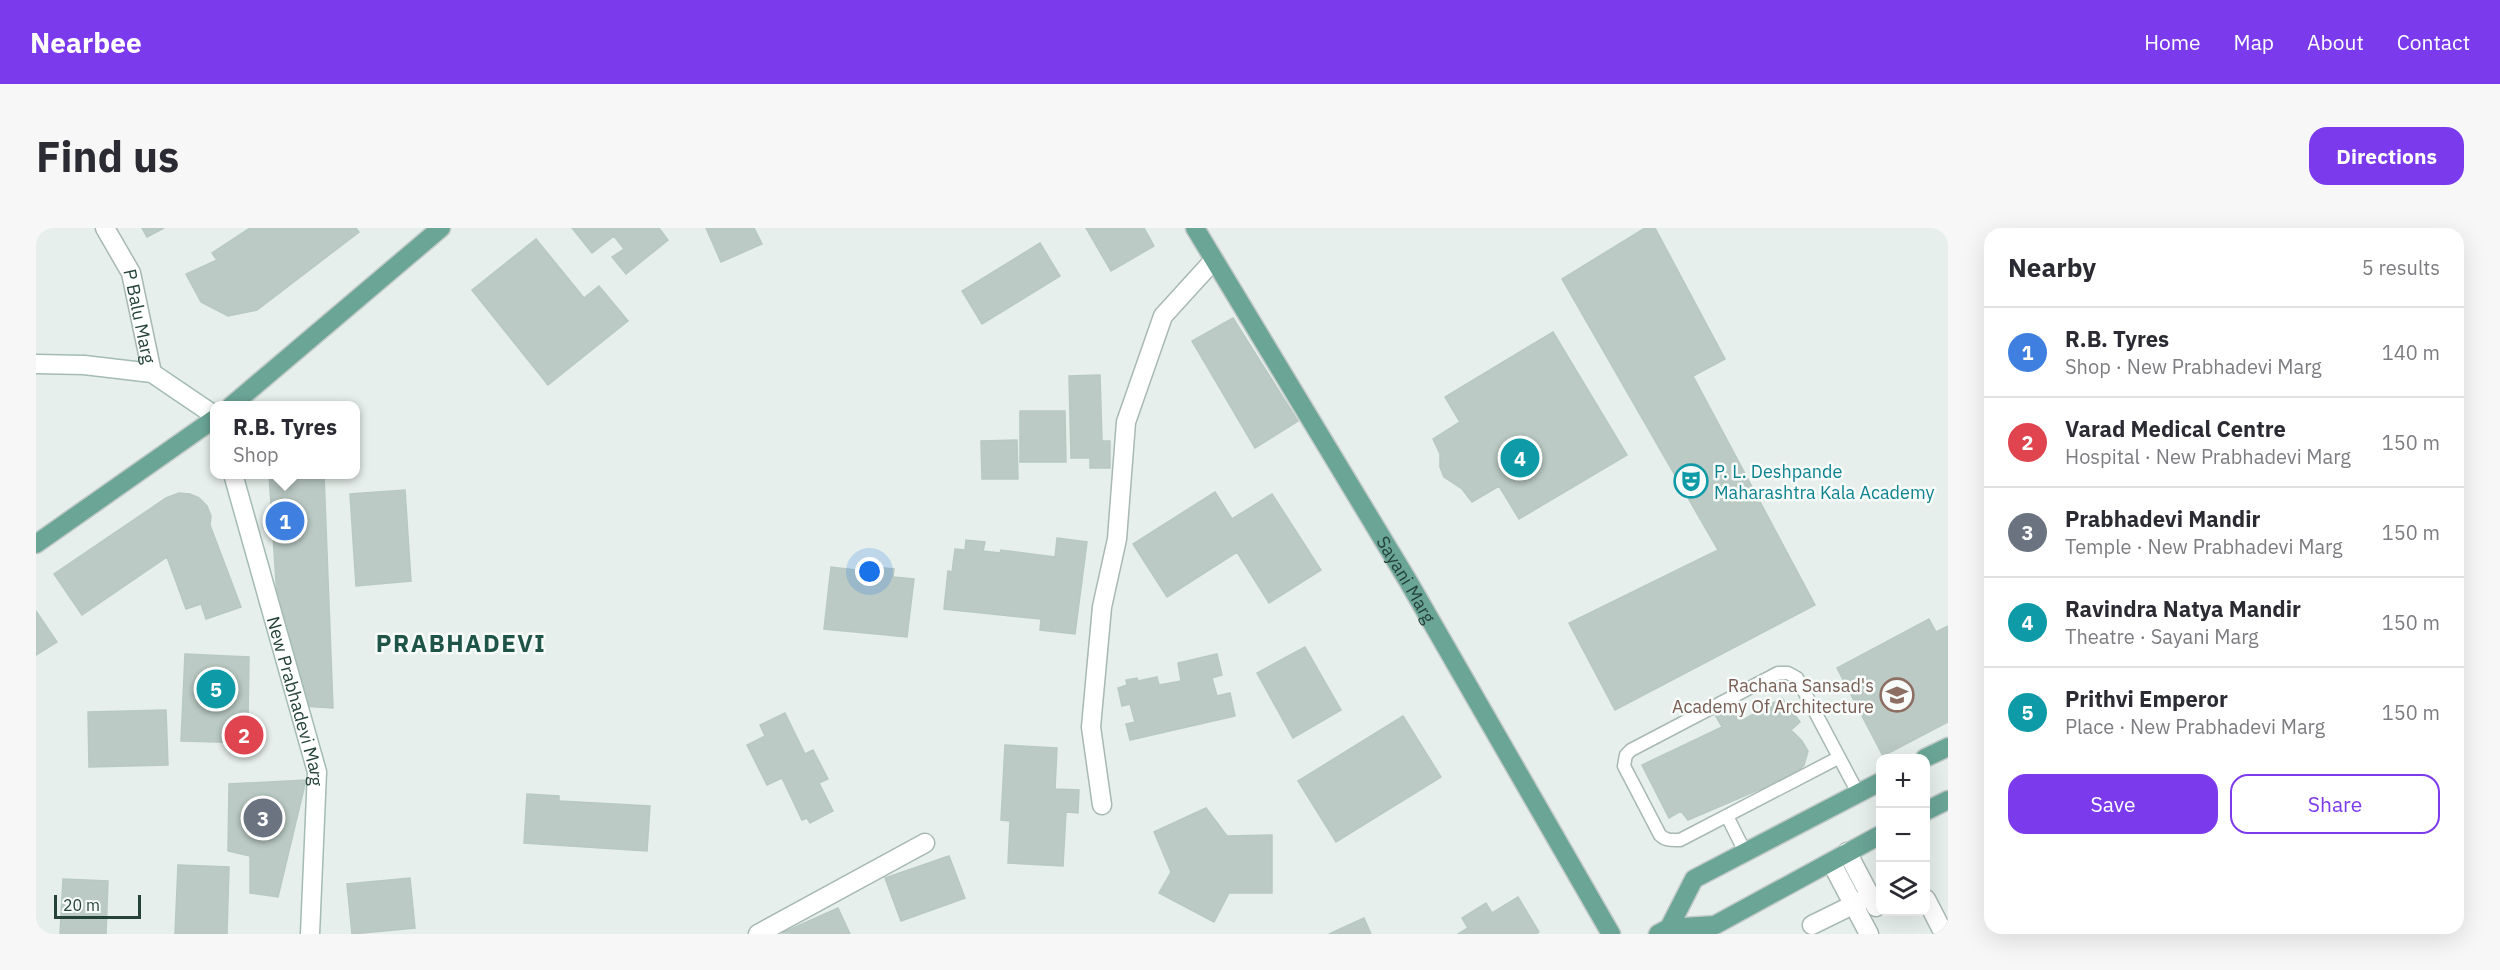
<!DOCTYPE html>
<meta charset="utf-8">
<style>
:root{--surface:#fff;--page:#f7f7f7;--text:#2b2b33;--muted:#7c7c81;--line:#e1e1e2;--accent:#7c3aed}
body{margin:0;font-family:"IBM Plex Sans",sans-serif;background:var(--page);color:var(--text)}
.controls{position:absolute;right:18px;bottom:18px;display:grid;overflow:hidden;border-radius:12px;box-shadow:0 6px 24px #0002}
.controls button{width:54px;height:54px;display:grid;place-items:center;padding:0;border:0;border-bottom:2px solid var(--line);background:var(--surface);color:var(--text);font:30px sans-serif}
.scale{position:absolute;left:18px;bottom:15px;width:87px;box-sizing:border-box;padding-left:6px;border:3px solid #24423a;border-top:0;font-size:16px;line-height:21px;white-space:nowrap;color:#24423a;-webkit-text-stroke:4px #f7fbf9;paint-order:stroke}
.you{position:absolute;left:834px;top:344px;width:21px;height:21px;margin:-15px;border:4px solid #fff;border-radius:50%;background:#1a73e8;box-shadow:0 0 0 9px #1a73e833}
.badge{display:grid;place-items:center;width:39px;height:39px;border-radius:50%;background:var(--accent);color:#fff;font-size:20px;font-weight:700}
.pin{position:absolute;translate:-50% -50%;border:3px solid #fff;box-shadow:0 2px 6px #0006}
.popup{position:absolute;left:174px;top:173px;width:150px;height:78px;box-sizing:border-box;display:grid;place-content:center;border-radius:12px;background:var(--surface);filter:drop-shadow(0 2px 4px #0005);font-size:20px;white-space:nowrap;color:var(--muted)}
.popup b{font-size:22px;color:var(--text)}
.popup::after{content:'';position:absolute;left:50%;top:100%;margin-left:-12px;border:12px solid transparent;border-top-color:var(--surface)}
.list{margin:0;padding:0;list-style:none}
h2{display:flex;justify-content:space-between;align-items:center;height:78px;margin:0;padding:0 24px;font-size:26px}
h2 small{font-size:20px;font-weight:400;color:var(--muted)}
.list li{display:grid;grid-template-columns:39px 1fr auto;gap:18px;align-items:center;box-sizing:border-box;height:90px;padding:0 24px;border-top:2px solid var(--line)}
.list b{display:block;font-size:22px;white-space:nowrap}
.list p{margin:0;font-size:20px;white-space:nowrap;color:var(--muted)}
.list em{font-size:20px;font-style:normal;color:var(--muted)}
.actions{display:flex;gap:12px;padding:18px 24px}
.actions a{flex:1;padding:14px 0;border:2px solid var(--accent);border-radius:18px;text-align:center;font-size:21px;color:var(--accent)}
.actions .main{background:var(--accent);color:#fff}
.icon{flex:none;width:33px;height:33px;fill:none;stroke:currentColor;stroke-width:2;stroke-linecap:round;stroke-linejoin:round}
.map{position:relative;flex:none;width:1912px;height:706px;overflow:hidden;border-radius:18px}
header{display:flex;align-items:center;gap:36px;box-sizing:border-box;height:84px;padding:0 30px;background:var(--accent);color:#fff}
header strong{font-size:28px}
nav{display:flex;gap:33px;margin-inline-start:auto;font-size:21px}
.intro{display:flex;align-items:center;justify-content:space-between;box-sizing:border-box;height:144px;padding:0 36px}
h1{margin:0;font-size:42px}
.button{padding:15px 27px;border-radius:18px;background:var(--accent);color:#fff;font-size:21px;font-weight:700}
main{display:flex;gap:36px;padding:0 36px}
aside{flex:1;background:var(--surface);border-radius:18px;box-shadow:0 6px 24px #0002}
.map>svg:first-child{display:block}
.building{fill:#bbcac4;stroke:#b8c9c2;stroke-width:1.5}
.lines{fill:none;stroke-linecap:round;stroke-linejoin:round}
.lane-casing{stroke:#a8b8b2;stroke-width:15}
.street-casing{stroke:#a8b8b2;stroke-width:21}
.secondary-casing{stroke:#a4bbb3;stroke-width:21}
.primary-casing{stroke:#c2cac8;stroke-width:21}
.lane{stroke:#fff;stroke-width:12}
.street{stroke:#fff;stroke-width:18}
.secondary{stroke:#fff;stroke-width:18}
.primary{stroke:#6aa596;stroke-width:18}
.labels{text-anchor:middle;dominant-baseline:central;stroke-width:5;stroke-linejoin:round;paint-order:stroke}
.street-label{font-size:18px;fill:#24423a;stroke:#f7fbf9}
.culture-label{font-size:18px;fill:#0d838f;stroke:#f7fbf9;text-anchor:start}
.education-label{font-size:18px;fill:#785e54;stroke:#f7fbf9;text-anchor:end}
.district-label{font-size:24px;font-weight:bold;letter-spacing:1.5px;fill:#1f5548;stroke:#f7fbf9}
</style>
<header>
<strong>Nearbee</strong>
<nav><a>Home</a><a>Map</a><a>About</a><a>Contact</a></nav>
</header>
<div class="intro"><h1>Find us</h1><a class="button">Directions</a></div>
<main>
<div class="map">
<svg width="1912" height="706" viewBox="0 0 1912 706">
<rect width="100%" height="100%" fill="#e6efeb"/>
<path class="building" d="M106,0H128L111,9Z
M214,0H320L323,4L221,82L192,88L165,74L150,46L181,32L176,25Z
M536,0H623L632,12L590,46L576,29L588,21L578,8L556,25Z
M670,0H718L726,16L685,34Z
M1050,0H1108L1118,18L1075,43Z
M1609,0H1619L1689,131L1657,148L1779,377L1579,482L1533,395L1682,322L1526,51Z
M500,11L548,70L563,58L592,93L512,157L436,62Z
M1004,15L1024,48L946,96L926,63Z
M1197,90L1262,193L1219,220L1156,113Z
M1517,104L1591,227L1483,291L1463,258L1436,274L1426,261L1408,249L1404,239V226L1397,211L1424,194L1409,169Z
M1064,147L1066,213H1074V240H1054V230H1035L1033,148Z
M984,183H1029L1030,234H984Z
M981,212L982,251H946L945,213Z
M233,246H288L297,480L266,478L241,369Z
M369,262L375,353L320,358L314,266Z
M1179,264L1196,291L1236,266L1285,342L1233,375L1201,324L1131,369L1097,316Z
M143,265L154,266L163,270L171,278L175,288L174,297L205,379L170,391L165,376L150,381L131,329L46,387L18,346L130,270Z
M1021,310L1051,314L1039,406L1004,402L1005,391L908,381L912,343L916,344L919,321L929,322L930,312L949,314L947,323L964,325L965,322L1019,329Z
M821,337L858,341L857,349L878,351L871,409L788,401L795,339L820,342Z
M0,383L21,414L0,427Z
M1893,391L1900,404L1912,398V494L1847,528L1801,440Z
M1269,419L1305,482L1257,510L1221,445Z
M149,426L213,429L212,495L221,493L222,515L145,513Z
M1181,426L1186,447L1176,450L1181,468L1194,465L1199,488L1094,512L1090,496L1099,494L1094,476L1086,478L1082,460L1091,457L1090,452L1101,450L1102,453L1121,449L1123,457L1145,453L1142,435Z
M1746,470L1764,494L1755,502L1766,513L1772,523L1768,537L1757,547L1652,592L1645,583L1633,590L1606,537L1686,499L1678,485L1696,475L1707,492Z
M130,482L132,537L53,539L52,484Z
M749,485L769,526L777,522L792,551L783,555L797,583L774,595L771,590L766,592L746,550L731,557L711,517L729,508L724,497Z
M1367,488L1405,549L1300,614L1262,553Z
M969,517L1021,520L1019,561L1043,562L1042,585L1030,584L1027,638L972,635L974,593L965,592Z
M270,552L242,669L214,665V628L192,623L193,556Z
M491,566L523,568V573L614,578L611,623L488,615Z
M1170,580L1191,608L1236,607V665H1193L1178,694L1123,665L1135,644L1118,604Z
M913,628L929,670L865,693L849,650Z
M142,637L193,639L191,706H139Z
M374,650L379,700L316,706L311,656Z
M27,651L72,653L70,706H24Z
M1482,669L1503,704L1500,706H1422L1432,700L1426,690L1450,675L1456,685Z
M802,680L814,706L746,705Z
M1328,690L1335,706H1293Z"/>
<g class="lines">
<g class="lane-casing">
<path id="lane" d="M1802,530L1644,612C1636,612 1630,613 1624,607L1588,538L1590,527L1595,522L1742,445H1752L1761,450L1822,565
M1691,588L1709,624"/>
</g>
<g class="street-casing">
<g id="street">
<path id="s1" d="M69,0L95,45L116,145"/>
<path d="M1066,577L1055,499L1066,379L1081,311L1090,194L1127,88L1178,32"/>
<path d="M1811,624L1840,679"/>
<path d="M1795,634L1833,706"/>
<path d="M1890,671L1908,706"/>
<path d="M1776,697L1835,668"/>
<path d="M722,706L889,615"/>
</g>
</g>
<g class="secondary-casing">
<g id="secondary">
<path d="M0,136L48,137L116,145L178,187"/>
<path id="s2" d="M197,246L281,544L274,706"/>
</g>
</g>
<g class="primary-casing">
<g id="primary">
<path id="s3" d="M1159,0L1372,353L1575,706"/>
<path d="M195,178L405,0"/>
<path d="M0,316L178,191"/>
<path d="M1889,530L1912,519"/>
<path d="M1890,583L1912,572"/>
<path d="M1633,700L1679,697L1844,607"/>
<path d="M1622,706L1633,700L1658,651L1844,554"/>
</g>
</g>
<use href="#lane" class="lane"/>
<use href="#street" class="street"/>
<use href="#secondary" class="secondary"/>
<use href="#primary" class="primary"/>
</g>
<defs>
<g id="theatre-ring" transform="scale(1.725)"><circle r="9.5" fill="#f7fbf9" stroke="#0f9aa8" stroke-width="1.5"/><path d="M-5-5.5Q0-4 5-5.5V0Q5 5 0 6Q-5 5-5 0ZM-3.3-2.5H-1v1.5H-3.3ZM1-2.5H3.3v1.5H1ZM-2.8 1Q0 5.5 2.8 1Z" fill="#0f9aa8"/></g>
<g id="university-ring" transform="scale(1.725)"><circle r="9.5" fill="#f7fbf9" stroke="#8d6e63" stroke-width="1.5"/><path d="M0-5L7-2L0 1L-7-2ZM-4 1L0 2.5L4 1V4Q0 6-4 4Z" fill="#8d6e63"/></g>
</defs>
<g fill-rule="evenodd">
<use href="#theatre-ring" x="1655" y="253"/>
<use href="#university-ring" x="1861" y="467"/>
</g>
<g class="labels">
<g class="street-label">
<text stroke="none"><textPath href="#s1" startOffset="96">P Balu Marg</textPath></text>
<text stroke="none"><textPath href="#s3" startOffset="410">Sayani Marg</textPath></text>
<text stroke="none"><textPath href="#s2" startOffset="236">New Prabhadevi Marg</textPath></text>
</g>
<g class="culture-label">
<text x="1678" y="243">P. L. Deshpande<tspan x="1678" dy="21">Maharashtra Kala Academy</tspan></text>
</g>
<g class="education-label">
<text x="1838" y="457">Rachana Sansad's<tspan x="1838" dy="21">Academy Of Architecture</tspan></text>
</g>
<g class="district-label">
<text x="425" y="415">PRABHADEVI</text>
</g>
</g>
</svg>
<div class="controls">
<button>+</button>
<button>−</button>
<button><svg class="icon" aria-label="layers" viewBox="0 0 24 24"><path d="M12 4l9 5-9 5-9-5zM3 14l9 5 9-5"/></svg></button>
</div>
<div class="scale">20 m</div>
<div class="you"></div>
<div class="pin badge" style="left:249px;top:293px;background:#3f7fe0">1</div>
<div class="popup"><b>R.B. Tyres</b>Shop</div>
<div class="pin badge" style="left:208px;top:507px;background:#e0444e">2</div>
<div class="pin badge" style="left:227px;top:590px;background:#6b7280">3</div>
<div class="pin badge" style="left:1484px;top:230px;background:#0f9aa8">4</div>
<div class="pin badge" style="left:180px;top:461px;background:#0f9aa8">5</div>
</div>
<aside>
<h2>Nearby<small>5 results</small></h2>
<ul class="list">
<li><span class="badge" style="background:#3f7fe0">1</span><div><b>R.B. Tyres</b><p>Shop · New Prabhadevi Marg</p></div><em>140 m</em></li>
<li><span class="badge" style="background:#e0444e">2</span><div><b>Varad Medical Centre</b><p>Hospital · New Prabhadevi Marg</p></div><em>150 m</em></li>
<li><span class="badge" style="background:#6b7280">3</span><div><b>Prabhadevi Mandir</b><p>Temple · New Prabhadevi Marg</p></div><em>150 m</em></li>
<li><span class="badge" style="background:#0f9aa8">4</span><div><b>Ravindra Natya Mandir</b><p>Theatre · Sayani Marg</p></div><em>150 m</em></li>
<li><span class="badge" style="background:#0f9aa8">5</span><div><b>Prithvi Emperor</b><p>Place · New Prabhadevi Marg</p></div><em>150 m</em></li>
</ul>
<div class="actions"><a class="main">Save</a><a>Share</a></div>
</aside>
</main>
